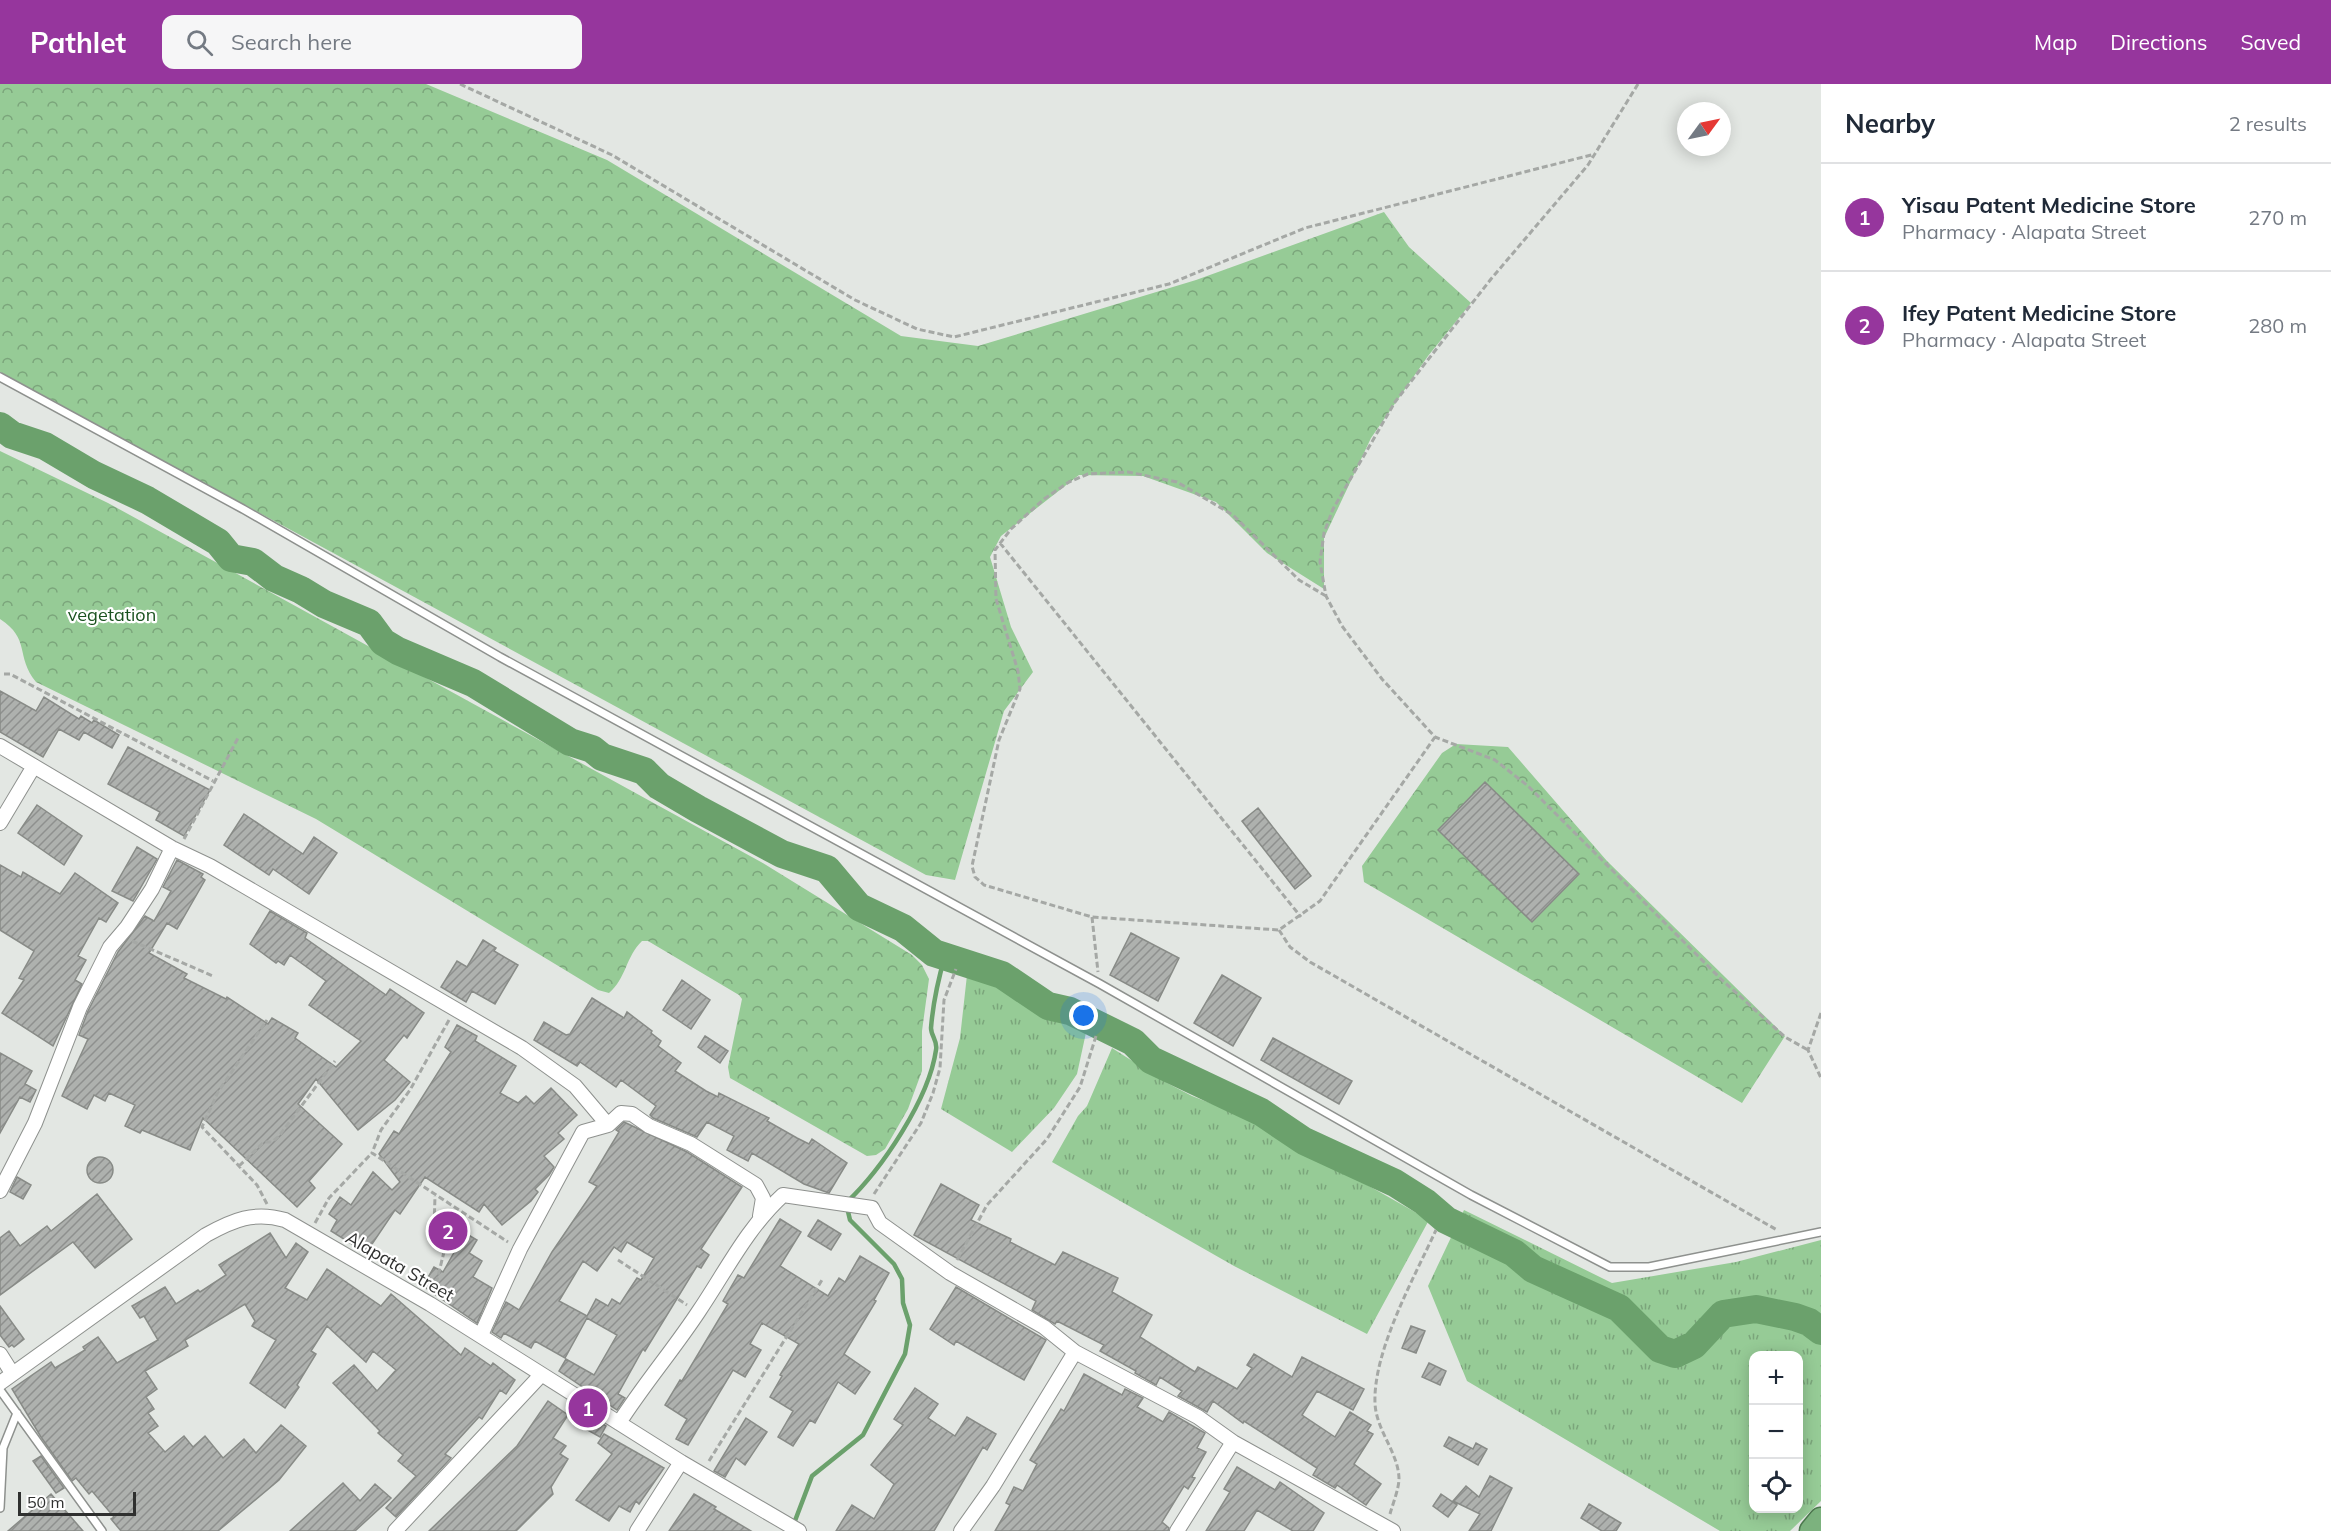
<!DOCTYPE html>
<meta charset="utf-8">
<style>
:root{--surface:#fff;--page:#f6f6f7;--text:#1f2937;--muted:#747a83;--line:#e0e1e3;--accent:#96369d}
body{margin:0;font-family:Mulish,sans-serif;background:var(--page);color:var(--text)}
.controls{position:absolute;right:18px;bottom:18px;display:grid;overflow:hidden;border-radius:12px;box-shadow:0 3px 15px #0003}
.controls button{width:54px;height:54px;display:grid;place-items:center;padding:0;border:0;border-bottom:2px solid var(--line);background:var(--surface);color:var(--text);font:30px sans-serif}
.compass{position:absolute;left:1677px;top:18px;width:54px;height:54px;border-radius:50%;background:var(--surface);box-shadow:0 3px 15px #0003;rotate:57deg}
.scale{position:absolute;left:18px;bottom:15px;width:118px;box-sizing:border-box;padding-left:6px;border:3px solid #2f302f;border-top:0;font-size:16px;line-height:21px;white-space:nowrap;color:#2f302f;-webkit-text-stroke:4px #fff;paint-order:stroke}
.you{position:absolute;left:1084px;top:932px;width:21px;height:21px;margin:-15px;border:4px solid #fff;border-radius:50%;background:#1a73e8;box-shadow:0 0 0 9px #1a73e833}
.badge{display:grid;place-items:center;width:39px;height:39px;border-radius:50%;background:var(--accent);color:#fff;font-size:20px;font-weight:700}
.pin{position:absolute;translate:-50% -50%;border:3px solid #fff;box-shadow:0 2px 6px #0006}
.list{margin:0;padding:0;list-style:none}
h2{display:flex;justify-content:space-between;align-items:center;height:78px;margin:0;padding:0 24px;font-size:26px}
h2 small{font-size:20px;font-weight:400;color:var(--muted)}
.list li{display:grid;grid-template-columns:39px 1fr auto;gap:18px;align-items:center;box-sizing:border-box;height:108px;padding:0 24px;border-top:2px solid var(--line)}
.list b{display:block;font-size:22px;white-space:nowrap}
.list p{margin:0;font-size:20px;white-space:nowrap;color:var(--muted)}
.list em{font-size:20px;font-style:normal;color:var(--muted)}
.icon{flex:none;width:33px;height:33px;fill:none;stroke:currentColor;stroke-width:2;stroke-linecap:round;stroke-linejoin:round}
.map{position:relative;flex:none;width:1821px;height:1447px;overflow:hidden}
header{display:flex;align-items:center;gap:36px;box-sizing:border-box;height:84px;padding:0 30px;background:var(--accent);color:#fff}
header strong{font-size:28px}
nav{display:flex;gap:33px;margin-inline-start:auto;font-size:21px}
.search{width:420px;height:54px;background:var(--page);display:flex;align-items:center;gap:15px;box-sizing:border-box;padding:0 21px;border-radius:12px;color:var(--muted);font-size:22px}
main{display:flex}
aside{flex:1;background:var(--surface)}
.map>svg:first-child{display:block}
.grass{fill:url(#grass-tufts);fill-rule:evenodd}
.forest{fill:url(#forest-crowns)}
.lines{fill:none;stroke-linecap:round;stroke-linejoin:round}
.stream{stroke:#6ba16c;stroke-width:4.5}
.river{stroke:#6ba16c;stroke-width:28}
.building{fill:url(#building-hatch);stroke:#888b87;stroke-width:1.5;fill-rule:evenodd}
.service-casing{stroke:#8e918e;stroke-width:10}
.minor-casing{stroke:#8e918e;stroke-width:16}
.trunk-casing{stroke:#4c784e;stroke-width:27}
.path{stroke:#a5a8a5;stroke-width:3;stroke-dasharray:6 3;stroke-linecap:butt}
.service{stroke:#fff;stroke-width:7}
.minor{stroke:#fff;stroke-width:14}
.trunk{stroke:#7cb27e;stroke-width:24}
.labels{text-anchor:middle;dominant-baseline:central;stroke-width:4.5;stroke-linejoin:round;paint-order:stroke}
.park-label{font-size:18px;fill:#1a521f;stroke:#fff}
.street-label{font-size:18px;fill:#2f302f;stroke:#fff}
</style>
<header>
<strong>Pathlet</strong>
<div class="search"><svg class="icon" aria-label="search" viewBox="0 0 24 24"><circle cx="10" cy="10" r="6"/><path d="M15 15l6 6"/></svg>Search here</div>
<nav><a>Map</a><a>Directions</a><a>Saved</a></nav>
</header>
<main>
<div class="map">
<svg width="1821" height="1447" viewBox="0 0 1821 1447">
<defs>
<pattern id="grass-tufts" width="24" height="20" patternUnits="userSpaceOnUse" patternTransform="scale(1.5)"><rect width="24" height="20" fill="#96cb96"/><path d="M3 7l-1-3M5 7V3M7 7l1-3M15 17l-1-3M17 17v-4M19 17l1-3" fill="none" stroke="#7ba57b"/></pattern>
<pattern id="forest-crowns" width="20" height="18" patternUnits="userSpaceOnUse" patternTransform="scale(1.5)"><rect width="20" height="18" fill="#96cb96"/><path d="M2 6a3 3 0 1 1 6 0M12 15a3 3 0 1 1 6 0" fill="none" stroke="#7ba57b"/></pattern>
<pattern id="building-hatch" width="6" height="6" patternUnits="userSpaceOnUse" patternTransform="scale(1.5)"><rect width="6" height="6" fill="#aeb1ae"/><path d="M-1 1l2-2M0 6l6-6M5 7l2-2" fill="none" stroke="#8e908e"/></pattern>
</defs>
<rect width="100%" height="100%" fill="#e3e7e3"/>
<path class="grass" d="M967,891L1011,899L1087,944L1077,990L1054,1024L1012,1068L941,1025L960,954Z
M1112,964L1167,999L1192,1012L1251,1035L1429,1136L1367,1250L1234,1182L1052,1078L1078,1032L1087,1022Z
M1464,1126L1612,1199L1736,1178L1821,1156V1417L1790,1447H1720L1467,1297L1428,1202ZM1754,1272H1798V1424H1754Z"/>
<path class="forest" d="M0,0H426L607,76L901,252L978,262L1196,196L1384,128L1409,163L1471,219L1428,272L1371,354L1324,454V505L1267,469L1216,418L1143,392L1079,391L1001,452L990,473L1011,543L1033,588L1004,627L955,796L926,791L0,288Z
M0,367L108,419L761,778L912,871L922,881L929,895L922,947V987L908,1025L885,1065L876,1071L867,1072L730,994L728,983L742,915L739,911L648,857H642C626,872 626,895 609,909L598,906L316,735L36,598C15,572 31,555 0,535Z
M1456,660L1508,663L1607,777L1785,952L1742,1019L1364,798L1362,782L1442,669Z"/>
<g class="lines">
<path class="stream" d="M793,1442L812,1392L863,1351L905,1270L910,1241L903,1219L902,1195L894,1180L850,1136L846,1119C882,1085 929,1015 936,966C938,957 931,952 931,944C933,919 938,896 945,872"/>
<path class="river" d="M0,342L12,351L45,362L94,391L147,416L218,458L231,474L253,478L274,494L301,506L324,520L369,539L383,558L398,567L473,599L570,658L592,665L602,673L644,687L659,702L698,725L782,770L827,785L859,823L903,844L934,869L1002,891L1048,922L1070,927L1133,958L1151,976L1261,1028L1304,1057L1395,1099L1425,1118L1446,1136L1514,1169L1533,1185L1619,1224L1660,1265L1675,1270L1694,1261L1723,1230L1756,1225L1795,1233L1809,1238L1821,1247"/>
</g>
<path class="building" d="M0,607L36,627L44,613L79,635L81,632L92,639L94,636L119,651L112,664L84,648L79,656L59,645L43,673L0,648Z
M128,663L210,706L184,752L156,736L160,728L108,700Z
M1485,698L1579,790L1532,838L1438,746Z
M37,721L82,752L64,781L18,749Z
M1258,724L1311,792L1295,805L1242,737Z
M244,730L303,770L314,753L337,769L309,810L273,785L269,791L224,761Z
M137,763L157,775L133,817L112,807Z
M177,776L203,790L201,793L205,796L177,845L167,839L149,869L187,890L184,894L226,915L227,913L268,940L272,934L298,949L295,954L336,983L361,957L309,921L326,897L290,871L284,881L278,877L276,879L250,860L270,827L307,849L305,854L386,911L390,905L424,929L407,954L404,951L384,976L410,998L395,1016L358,1046L316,995L298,1020L342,1060L309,1097L315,1104L297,1123L203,1034L190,1066L142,1046L140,1049L125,1042L135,1021L109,1009L105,1017L94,1011L87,1025L62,1012L88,955L79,951L88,927L118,868L145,832L154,837L171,807L163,803Z
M0,781L21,793L23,788L60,810L75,789L118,819L106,838L99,834L78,872L86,876L75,896L82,900L53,962L2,929L24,896L19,894L34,867L0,846Z
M1131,849L1179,874L1158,917L1110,891Z
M483,856L496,864L494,867L518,881L495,920L472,907L466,918L441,903L457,877L467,883Z
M1222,891L1261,914L1233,962L1194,939Z
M682,896L710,916L691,945L663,926Z
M592,914L624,934L627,928L652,947L651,949L661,957L658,962L681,979L675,987L706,1007L718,1013L719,1009L769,1034L767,1037L797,1054L809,1060L812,1055L847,1079L829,1109L804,1100L752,1069L748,1077L727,1066L734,1052L707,1038L697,1053L653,1034L650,1031L656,1022L621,996L616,1003L580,978L577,982L534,956L544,938L566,951L570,950Z
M457,941L477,952L475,957L516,982L500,1009L518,1019L526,1012L534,1020L551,1004L577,1031L558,1049L564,1055L544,1072L554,1083L549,1091L535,1105L538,1108L531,1117L502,1141L484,1120L479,1128L425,1093L400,1130L395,1126L366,1169L331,1147L337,1136L329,1130L340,1113L351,1121L373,1088L392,1106L400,1098L379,1070L394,1047L399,1050L451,968L445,963Z
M705,952L728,967L720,979L698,963Z
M1273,954L1352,997L1339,1020L1261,976Z
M0,969L32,987L25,1000L36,1006L30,1018L20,1013L0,1049Z
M624,1038L687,1068L742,1103L701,1165L709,1171L701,1184L697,1182L645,1267L643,1265L618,1310L625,1314L617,1326L559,1287L566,1275L594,1291L617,1251L587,1234L565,1274L535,1257L531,1264L504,1249L501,1254L492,1248L506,1218L519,1226L552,1168L597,1102L589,1098L619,1048L616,1046ZM627,1158L654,1174L641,1196L637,1194L620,1220L612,1215L608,1222L596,1215L587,1232L559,1217L583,1177L597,1187L614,1163L621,1168Z
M87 1086a13 13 0 1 1 26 0a13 13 0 1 1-26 0Z
M17,1093L31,1101L23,1115L10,1108Z
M941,1100L979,1121L971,1136L1011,1155L1010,1158L1055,1181L1063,1168L1118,1194L1112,1208L1152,1231L1140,1253L1195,1288L1198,1283L1237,1305L1252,1284L1247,1281L1254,1270L1292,1293L1302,1273L1364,1305L1353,1326L1317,1307L1302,1331L1335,1353L1350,1328L1371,1341L1367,1347L1373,1350L1354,1380L1381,1400L1366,1421L1337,1401L1335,1404L1313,1391L1317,1384L1244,1337L1243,1339L1213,1317L1207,1328L1178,1312L1182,1307L1160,1293L1156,1301L1135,1289L1136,1287L1100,1267L1104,1261L1057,1237L1055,1240L1032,1226L1036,1217L914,1151Z
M97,1110L132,1155L95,1184L73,1158L0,1211V1154L9,1147L20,1162L47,1142L51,1147Z
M780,1135L801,1148L780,1182L828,1212L839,1194L845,1198L860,1172L889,1189L874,1216L876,1217L844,1270L870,1288L855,1310L838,1298L815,1339L810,1336L793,1362L778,1353L793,1327L770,1313L782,1292L780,1291L799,1260L762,1239L750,1260L761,1266L745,1293L733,1286L688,1361L676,1355L687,1335L665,1321L680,1296L682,1297L728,1220L723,1217L738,1191L744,1194Z
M818,1136L841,1150L831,1166L808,1152Z
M270,1149L286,1174L296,1159L308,1168L285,1204L307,1216L327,1185L381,1222L391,1210L461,1271L465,1264L491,1282L493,1279L515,1296L506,1310L500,1306L482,1335L479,1333L445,1370L451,1374L396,1433L386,1424L416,1392L398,1377L403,1371L378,1349L380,1347L333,1299L354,1281L377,1307L396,1286L373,1267L366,1278L327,1242L311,1267L316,1270L297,1301L299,1303L285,1324L250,1299L276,1256L252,1242L255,1237L245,1220L185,1256L188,1262L145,1287L157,1305L146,1313L154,1325L148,1329L158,1342L148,1349L165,1368L184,1352L193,1363L205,1352L223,1374L244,1355L256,1369L281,1341L306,1362L279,1396L218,1447H121L111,1435L114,1433L92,1407L89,1410L76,1394L72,1397L41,1353L12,1305L51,1278L55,1284L85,1266L83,1263L98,1253L117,1279L158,1256L144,1232L140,1234L132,1222L165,1203L176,1220L198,1206L200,1208L226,1191L219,1181Z
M465,1149L477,1156L469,1169L482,1177L473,1193L492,1204L477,1239L423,1202L434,1183L443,1188Z
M956,1203L1046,1256L1024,1296L956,1257L954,1261L930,1245Z
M0,1222L24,1255L14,1263L12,1261L9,1263L0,1251Z
M1411,1242L1425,1247L1416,1269L1402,1264Z
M1429,1279L1446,1287L1440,1301L1422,1293Z
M1084,1290L1122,1311L1125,1305L1143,1314L1137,1323L1163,1338L1169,1328L1205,1349L1197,1364L1206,1368L1192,1393L1195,1394L1188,1405L1184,1402L1162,1438L1169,1444L1168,1447H995L1010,1421L1006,1419L1014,1403L1023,1407L1037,1380L1030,1376L1061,1325L1064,1327Z
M915,1304L938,1320L928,1334L955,1352L967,1333L996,1350L987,1366L983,1363L934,1447H836L852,1421L874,1435L894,1400L871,1381L903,1341L894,1335Z
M548,1317L568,1331L553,1354L566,1362L560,1370L568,1375L551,1403L553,1410L516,1447H429L517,1362Z
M583,1327L606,1342L600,1353L575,1339Z
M746,1334L767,1348L745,1381L736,1374L725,1393L714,1387Z
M604,1350L664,1384L639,1420L636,1417L630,1428L619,1422L609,1437L576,1416L612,1370L598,1359Z
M1449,1353L1473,1365L1476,1359L1487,1365L1478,1381L1444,1362Z
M41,1372L64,1404L56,1409L33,1377Z
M1237,1383L1275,1406L1280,1398L1324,1429L1313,1447H1293L1257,1426L1244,1447H1206L1230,1408L1224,1405Z
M1490,1392L1512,1404L1491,1447H1469L1480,1430L1453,1417L1466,1402L1479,1413Z
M343,1399L360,1417L375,1400L391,1414L355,1447H290Z
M51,1410L83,1447H8Z
M694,1410L716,1423L714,1425L751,1447H669Z
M1441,1410L1457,1421L1448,1433L1433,1422Z
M1589,1420L1621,1439L1616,1447H1602L1581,1434Z"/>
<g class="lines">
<g class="service-casing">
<path id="service" d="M0,293L243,425L500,573L1100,900L1471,1111L1610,1183H1649L1821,1148
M0,1306L102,1447
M0,1424L3,1364L17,1329"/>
</g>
<g class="minor-casing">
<path id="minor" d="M0,662L172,764L210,782L522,964L575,1002L608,1041
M0,739L34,682
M0,1107L35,1039L80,923L110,863L127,843L152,805L172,764
M481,1251L520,1165L583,1048L608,1041L621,1029L632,1030L649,1042L691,1060L756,1101L763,1114L760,1132
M0,1270L12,1289
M0,1299L206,1151C233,1136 254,1127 285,1136L430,1220L681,1378L799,1447
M619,1339C644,1300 674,1265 699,1227C726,1187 747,1144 783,1111L872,1124L880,1139L950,1189L1044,1243L1075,1268L1198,1333L1233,1358L1393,1447
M395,1447L541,1291
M637,1447L681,1378
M961,1447L993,1402L1075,1268
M1177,1447L1233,1358"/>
</g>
<g class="trunk-casing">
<path id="trunk" d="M1812,1447L1821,1436"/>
</g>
<path class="path" d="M460,0L612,71L855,216L917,245L954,253L1169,200L1305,144L1595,70
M1638,0L1588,81L1491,195L1395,318L1333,425L1324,449L1320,478L1326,512L1342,542L1382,595L1435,653L1495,676L1528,702L1722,896L1785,953L1808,966
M1000,459L1301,833
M1326,512L1299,496L1233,431L1177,398L1128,388L1088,390L1069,398L1044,415L1011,445L995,466L996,515L1018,587L1020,605L999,656L972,782L975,793L984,801L1092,833L1279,846L1320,817L1435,653
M4,590H10L213,697
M184,755L238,654
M1092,833L1098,888
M1279,846L1290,863L1310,878L1777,1146
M132,857L213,892
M1821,929L1808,966L1821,994
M449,936L410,1006L381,1046L372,1069L508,1158
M239,1082L264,1058H272L279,1052L335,977
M874,1110L921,1039L933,1009L940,984L944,916L956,885
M267,1120L257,1101L202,1043L218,1008L267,936
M315,1139L329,1114L372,1069
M618,1176L687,1221
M957,1176L987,1121L1047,1055L1080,1003L1096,952
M434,1208L444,1168L434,1144L435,1112
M709,1377L822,1196
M1390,1430C1393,1419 1399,1405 1399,1394C1398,1368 1376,1346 1375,1319C1373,1267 1414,1194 1436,1146"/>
<use href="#service" class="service"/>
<use href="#minor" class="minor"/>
<use href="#trunk" class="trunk"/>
</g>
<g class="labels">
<g class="park-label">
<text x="112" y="530">vegetation</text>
</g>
<g class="street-label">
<text transform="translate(400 1182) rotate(30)">Alapata Street</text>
</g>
</g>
</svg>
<div class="controls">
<button>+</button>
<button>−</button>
<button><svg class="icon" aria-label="locate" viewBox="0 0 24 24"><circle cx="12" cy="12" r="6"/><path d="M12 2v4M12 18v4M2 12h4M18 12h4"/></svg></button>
</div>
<svg class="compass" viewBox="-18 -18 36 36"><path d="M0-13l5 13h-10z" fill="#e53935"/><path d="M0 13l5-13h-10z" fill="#747a83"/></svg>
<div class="scale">50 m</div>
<div class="you"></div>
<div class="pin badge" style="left:588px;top:1324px">1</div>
<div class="pin badge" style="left:448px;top:1147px">2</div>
</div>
<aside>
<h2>Nearby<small>2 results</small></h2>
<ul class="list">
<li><span class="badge">1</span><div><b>Yisau Patent Medicine Store</b><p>Pharmacy · Alapata Street</p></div><em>270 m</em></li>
<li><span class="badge">2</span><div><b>Ifey Patent Medicine Store</b><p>Pharmacy · Alapata Street</p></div><em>280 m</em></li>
</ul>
</aside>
</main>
